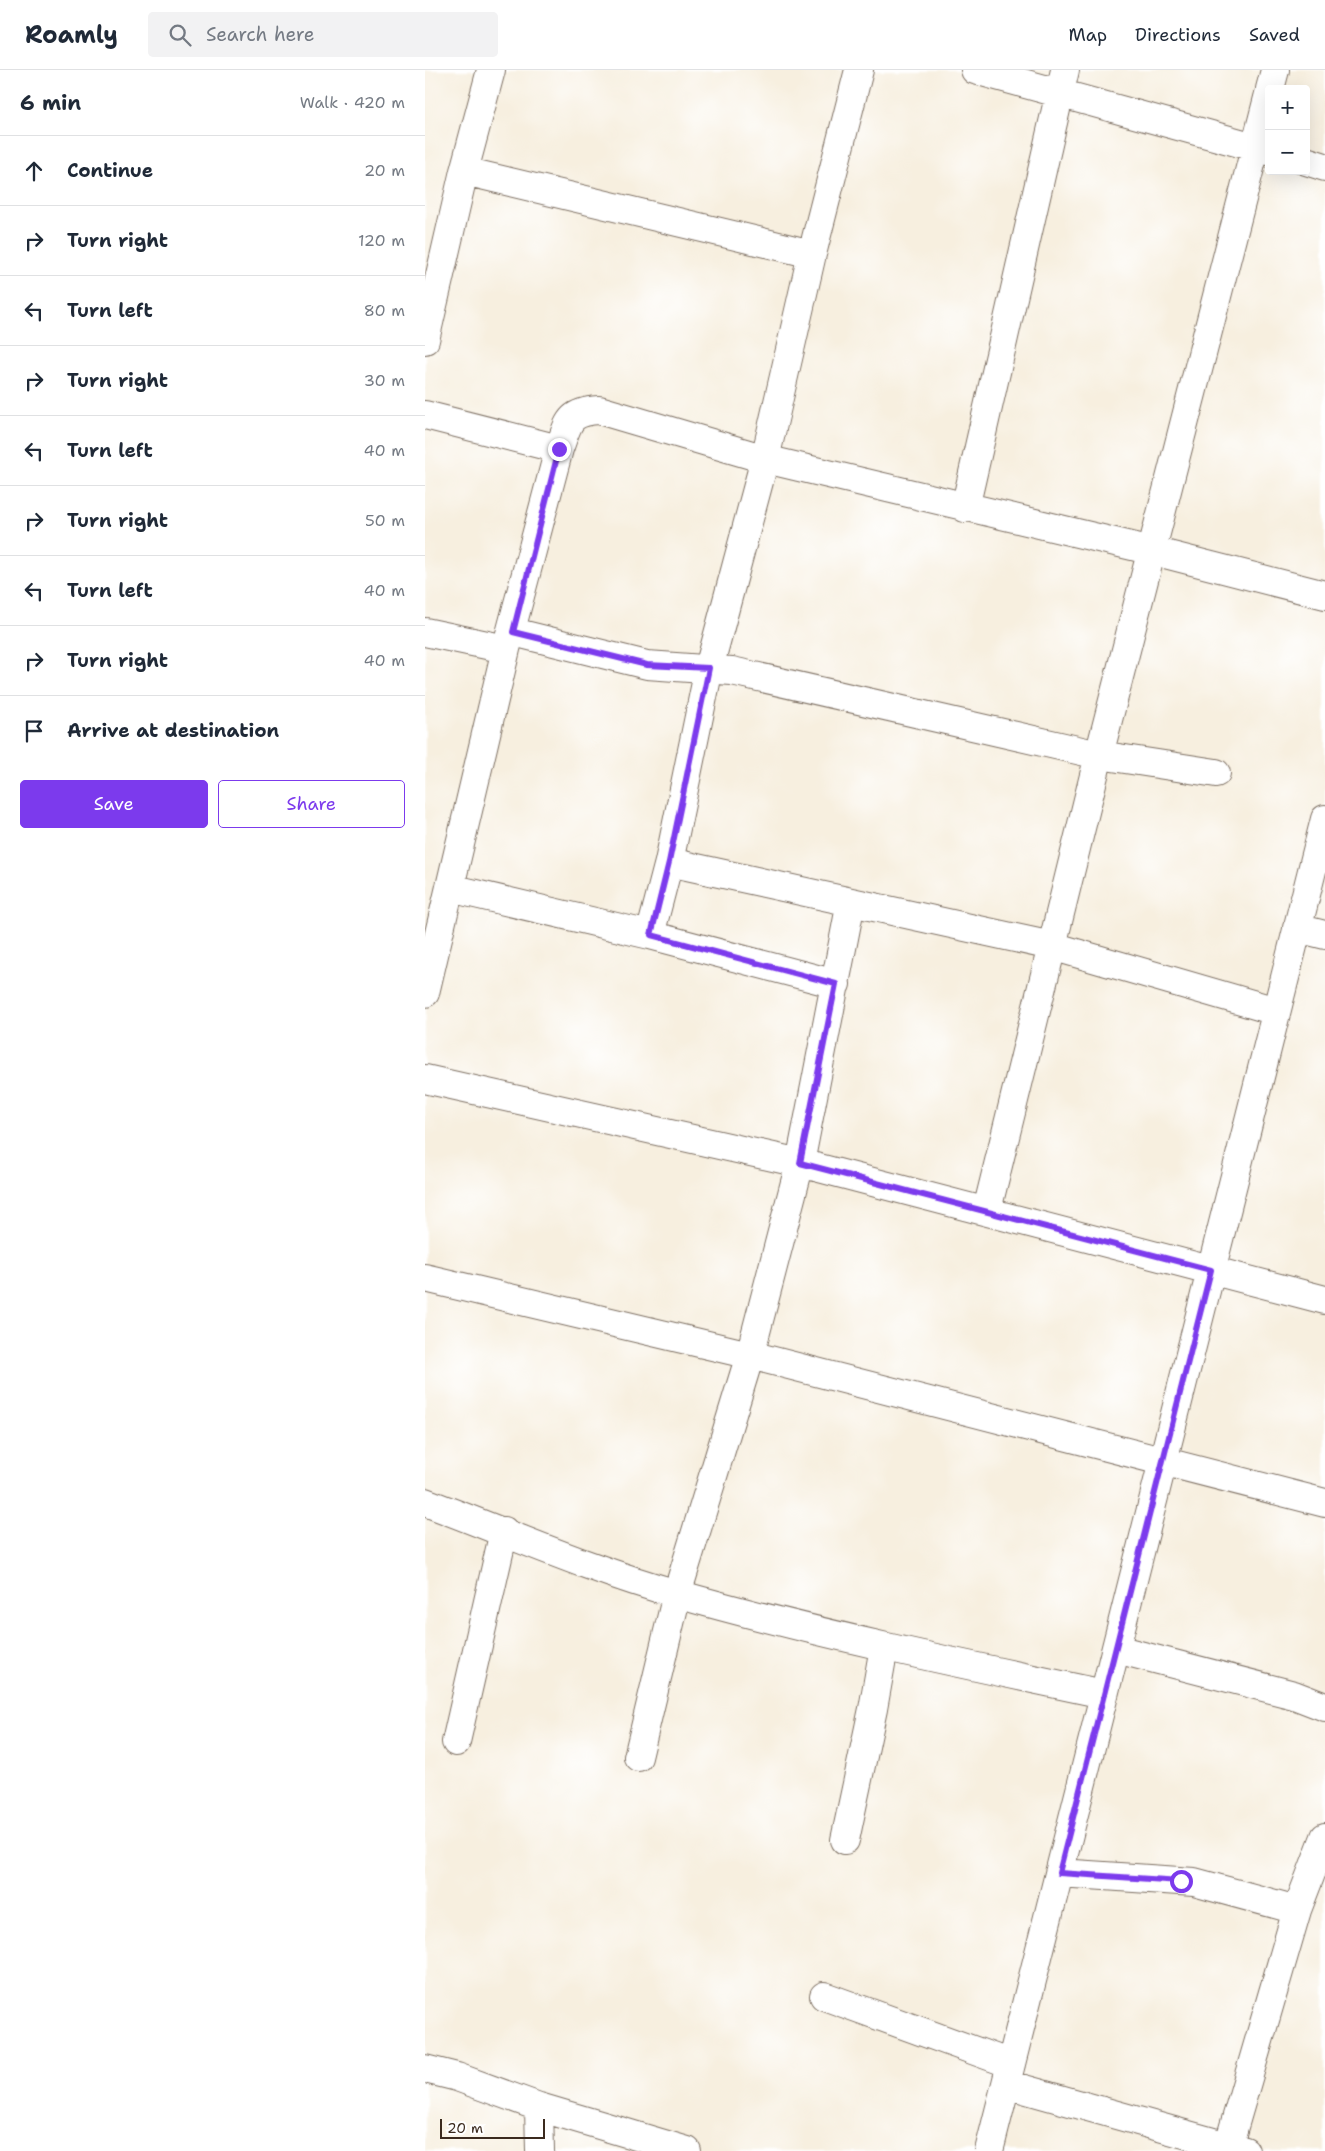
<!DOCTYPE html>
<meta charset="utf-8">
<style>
:root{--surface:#fff;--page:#f2f2f3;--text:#1f2937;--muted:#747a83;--line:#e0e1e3;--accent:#7c3aed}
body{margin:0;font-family:"Shantell Sans",sans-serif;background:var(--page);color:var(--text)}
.controls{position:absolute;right:15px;top:15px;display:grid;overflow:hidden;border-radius:5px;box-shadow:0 5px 20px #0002}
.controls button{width:45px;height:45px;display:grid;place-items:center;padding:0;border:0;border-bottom:1px solid var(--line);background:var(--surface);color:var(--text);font:25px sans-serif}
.scale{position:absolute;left:15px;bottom:12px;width:105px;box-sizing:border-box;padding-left:5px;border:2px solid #3b2a1e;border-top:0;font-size:14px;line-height:18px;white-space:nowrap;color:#3b2a1e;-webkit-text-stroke:4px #fff;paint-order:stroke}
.stop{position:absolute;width:15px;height:15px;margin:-11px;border:4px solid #7c3aed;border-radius:50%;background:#fff}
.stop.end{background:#7c3aed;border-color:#fff;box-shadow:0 1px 5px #0008}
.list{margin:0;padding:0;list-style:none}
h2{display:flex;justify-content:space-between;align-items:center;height:65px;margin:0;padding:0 20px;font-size:21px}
h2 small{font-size:16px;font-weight:400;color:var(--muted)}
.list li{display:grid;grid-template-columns:32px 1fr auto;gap:15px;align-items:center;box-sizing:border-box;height:70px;padding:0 20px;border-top:1px solid var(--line)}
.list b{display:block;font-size:19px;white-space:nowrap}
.list em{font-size:16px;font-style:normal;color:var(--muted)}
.actions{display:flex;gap:10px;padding:15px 20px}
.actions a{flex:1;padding:11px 0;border:1px solid var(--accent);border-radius:5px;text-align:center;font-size:18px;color:var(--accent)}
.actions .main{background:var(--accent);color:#fff}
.icon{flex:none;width:28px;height:28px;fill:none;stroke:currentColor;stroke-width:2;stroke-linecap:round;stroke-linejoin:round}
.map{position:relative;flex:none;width:900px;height:2081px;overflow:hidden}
header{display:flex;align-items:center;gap:30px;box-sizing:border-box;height:70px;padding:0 25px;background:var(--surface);border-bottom:1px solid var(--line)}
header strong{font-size:24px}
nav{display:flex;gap:28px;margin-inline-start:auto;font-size:18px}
.search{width:350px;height:45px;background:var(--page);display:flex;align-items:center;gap:12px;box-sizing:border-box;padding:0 18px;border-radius:5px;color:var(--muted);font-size:19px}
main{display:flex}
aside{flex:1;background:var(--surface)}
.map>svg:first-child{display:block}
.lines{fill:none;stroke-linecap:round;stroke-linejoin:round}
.minor-casing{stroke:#7d6f62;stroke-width:30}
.minor{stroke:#fff;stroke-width:28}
.route{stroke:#7c3aed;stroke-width:6}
</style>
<header>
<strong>Roamly</strong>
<div class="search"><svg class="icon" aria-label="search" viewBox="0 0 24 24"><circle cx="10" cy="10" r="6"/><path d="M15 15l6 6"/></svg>Search here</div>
<nav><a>Map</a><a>Directions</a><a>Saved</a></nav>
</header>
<main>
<aside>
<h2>6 min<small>Walk · 420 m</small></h2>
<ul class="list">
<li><svg class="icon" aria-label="ahead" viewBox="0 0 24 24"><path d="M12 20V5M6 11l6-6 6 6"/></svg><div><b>Continue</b></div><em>20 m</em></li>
<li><svg class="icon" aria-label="right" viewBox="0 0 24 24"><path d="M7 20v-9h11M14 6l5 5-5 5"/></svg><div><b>Turn right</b></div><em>120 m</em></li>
<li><svg class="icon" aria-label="left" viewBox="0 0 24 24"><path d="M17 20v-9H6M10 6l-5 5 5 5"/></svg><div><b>Turn left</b></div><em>80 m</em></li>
<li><svg class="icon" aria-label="right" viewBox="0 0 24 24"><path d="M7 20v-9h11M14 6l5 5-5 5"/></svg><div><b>Turn right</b></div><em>30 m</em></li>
<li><svg class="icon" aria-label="left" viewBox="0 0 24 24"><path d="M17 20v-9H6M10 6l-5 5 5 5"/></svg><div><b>Turn left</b></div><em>40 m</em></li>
<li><svg class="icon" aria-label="right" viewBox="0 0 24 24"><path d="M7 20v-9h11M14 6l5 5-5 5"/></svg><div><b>Turn right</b></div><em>50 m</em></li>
<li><svg class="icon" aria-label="left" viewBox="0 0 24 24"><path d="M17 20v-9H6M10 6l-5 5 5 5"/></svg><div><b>Turn left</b></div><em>40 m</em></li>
<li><svg class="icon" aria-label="right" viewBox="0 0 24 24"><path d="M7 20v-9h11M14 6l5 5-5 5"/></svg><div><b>Turn right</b></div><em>40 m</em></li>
<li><svg class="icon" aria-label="arrive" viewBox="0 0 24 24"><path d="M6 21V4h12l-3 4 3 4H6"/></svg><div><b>Arrive at destination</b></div></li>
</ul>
<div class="actions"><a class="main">Save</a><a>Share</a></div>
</aside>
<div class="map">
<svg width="900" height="2081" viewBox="0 0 900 2081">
<rect width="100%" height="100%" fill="#fff"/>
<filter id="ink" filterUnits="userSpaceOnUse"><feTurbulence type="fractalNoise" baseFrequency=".02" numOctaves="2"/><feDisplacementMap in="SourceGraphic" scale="10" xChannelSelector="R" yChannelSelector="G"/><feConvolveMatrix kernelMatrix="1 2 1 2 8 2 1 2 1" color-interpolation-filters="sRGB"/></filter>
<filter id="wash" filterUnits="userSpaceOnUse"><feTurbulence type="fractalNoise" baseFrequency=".0096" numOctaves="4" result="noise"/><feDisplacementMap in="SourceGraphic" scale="20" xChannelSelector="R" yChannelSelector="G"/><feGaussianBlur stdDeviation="1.12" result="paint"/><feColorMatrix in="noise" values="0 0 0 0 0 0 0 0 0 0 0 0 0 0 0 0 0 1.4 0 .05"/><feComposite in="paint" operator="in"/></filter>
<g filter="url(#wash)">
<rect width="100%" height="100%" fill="#f7efdf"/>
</g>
<g filter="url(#ink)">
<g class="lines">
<g class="minor-casing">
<path id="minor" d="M550,0L844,81
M845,19L850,0
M881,91L900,97
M39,101L387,184
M0,270L39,101L66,0
M0,345L134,379
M540,438L640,0
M0,562L81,579
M88,562L222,595L307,601L674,685L791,703
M244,792L627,876L851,941
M25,818L225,865L411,914
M872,858L900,865
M225,865L244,792L284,598L340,389L387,184L434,0
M0,923L81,579L134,379C144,352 143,342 174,340L340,389L728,481L900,525
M0,1009L375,1093L900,1230
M562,1140L674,685L844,24
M0,1208L325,1285L900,1433
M0,1432C83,1463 166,1500 252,1524C393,1564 536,1594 679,1624
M691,1579L869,1625L900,1637
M31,1672L79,1461
M213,1687L252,1524L325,1285L375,1093L426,832
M420,1770L448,1639L459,1577
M634,1803L769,1812L872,1840
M399,1926L586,1994
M0,1999L32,2007L114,2037L262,2081
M581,2014L820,2081
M114,2037L115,2081
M803,2077L872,1840L900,1767
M564,2081L900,749"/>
</g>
<use href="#minor" class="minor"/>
</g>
</g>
<g class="lines" filter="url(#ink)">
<path class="route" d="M134,379L88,562L222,595L284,598L244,792L226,865L411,914L375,1093L786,1200L634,1803L756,1811"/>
</g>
</svg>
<div class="controls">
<button>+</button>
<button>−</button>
</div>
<div class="scale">20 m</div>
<div class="stop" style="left:756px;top:1811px"></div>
<div class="stop end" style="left:134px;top:379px"></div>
</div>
</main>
